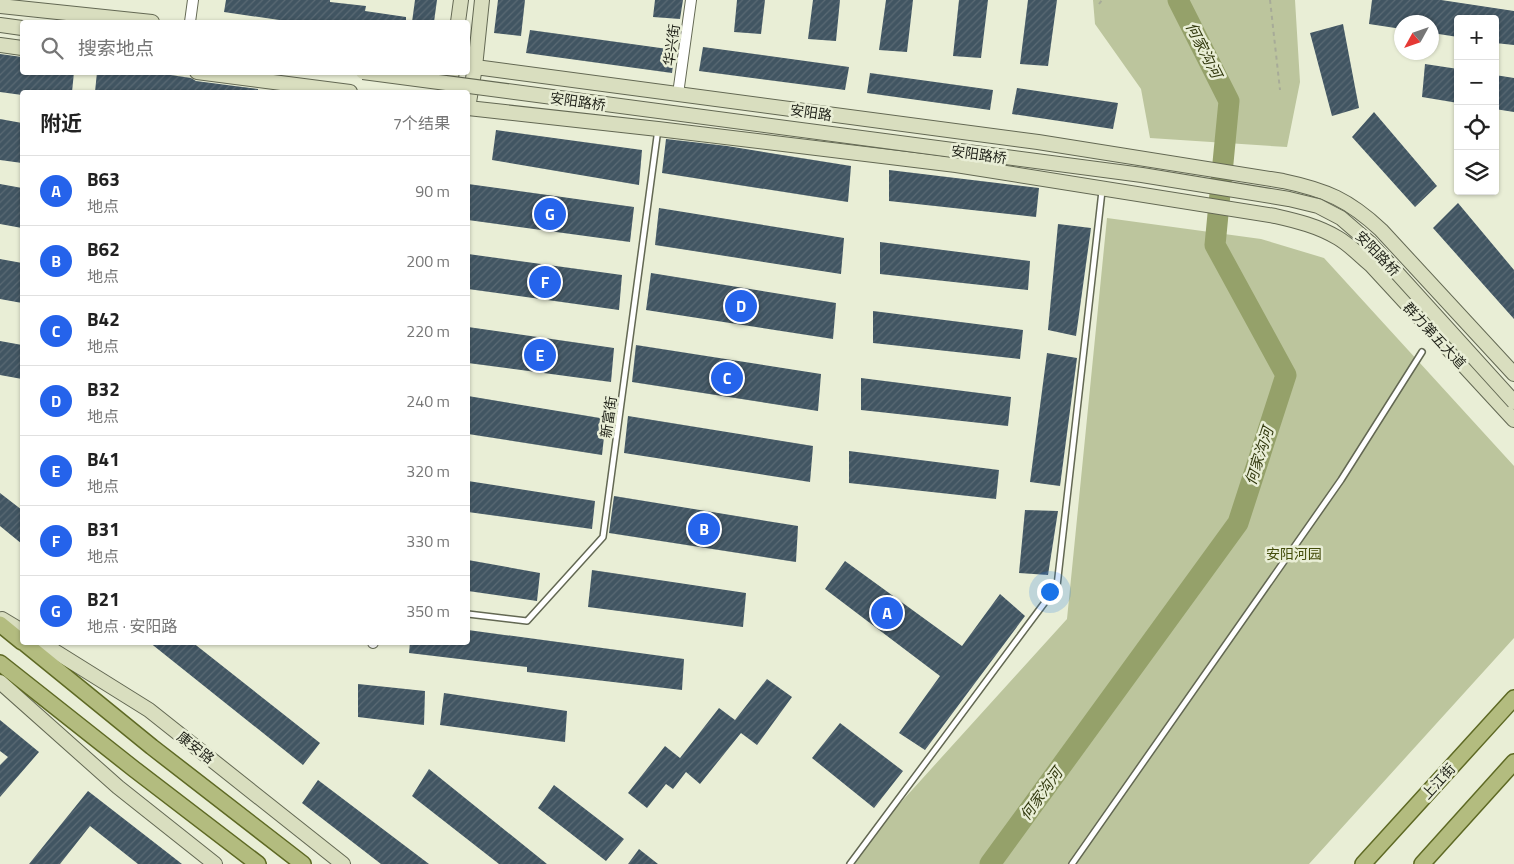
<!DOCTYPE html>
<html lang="zh">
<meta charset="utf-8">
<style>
:root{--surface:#fff;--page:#f2f2f2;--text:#222;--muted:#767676;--line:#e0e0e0;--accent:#2563eb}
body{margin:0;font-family:"Titillium Web","Noto Sans SC",sans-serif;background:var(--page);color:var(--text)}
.controls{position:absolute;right:15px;top:15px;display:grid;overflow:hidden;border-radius:5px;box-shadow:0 1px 4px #0004}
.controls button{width:45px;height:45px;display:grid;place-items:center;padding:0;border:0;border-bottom:1px solid var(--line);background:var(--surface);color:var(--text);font:25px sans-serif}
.compass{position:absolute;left:1394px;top:15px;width:45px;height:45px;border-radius:50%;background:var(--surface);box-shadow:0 1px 4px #0004;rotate:230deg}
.you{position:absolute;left:1049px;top:591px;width:18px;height:18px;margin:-12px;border:4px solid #fff;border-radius:50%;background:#1a73e8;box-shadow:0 0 0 8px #1a73e833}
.badge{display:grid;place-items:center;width:32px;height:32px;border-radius:50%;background:var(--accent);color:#fff;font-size:16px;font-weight:700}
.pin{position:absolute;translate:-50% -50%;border:2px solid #fff;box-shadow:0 1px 5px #0006}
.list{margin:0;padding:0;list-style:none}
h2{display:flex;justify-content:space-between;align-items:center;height:65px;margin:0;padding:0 20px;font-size:21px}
h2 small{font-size:16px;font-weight:400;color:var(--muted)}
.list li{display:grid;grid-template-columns:32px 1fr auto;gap:15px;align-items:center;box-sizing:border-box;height:70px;padding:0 20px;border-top:1px solid var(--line)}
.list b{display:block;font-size:19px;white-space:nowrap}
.list p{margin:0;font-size:16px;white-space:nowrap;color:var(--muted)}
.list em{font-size:16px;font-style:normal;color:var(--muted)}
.icon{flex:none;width:28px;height:28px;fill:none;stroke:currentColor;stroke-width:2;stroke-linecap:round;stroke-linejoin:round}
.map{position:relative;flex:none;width:1514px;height:864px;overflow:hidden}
.search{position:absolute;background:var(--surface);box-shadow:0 1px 4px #0004;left:20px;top:20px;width:450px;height:55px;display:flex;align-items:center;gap:12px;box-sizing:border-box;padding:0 18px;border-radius:5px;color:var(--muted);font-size:19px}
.panel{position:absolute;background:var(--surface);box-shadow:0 1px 4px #0004;left:20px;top:90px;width:450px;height:555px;border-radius:5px}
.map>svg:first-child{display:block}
.green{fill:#bcc59d}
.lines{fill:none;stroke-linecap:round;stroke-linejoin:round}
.river{stroke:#95a16a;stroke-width:21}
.building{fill:url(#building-hatch)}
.lane-casing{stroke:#636853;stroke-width:8}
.street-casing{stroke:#636853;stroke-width:12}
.secondary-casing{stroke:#636853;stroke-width:16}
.primary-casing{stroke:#5e6924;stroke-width:18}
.path{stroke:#a7ab98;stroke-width:2;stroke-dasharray:4 4;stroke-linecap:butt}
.lane{stroke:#fff;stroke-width:5}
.street{stroke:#fff;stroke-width:10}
.secondary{stroke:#d9debf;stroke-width:14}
.primary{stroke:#b3bc7f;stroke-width:15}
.secondary-bridge-casing{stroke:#636853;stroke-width:16;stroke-linecap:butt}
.secondary-bridge{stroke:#d9debf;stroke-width:14}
.labels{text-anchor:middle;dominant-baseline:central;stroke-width:5;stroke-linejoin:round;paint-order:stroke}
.street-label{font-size:14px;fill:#1f2118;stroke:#e9eed6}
.park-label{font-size:14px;fill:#434c0b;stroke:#e9eed6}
.water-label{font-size:15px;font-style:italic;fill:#32390e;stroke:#e9eed6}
</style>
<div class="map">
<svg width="1514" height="864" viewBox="0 0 1514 864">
<defs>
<pattern id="building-hatch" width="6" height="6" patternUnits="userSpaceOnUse" patternTransform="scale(1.25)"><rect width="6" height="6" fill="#415562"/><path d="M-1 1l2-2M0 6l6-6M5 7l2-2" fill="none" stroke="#5a6a74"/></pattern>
</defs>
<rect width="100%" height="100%" fill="#e9eed6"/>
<path class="green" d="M1093,0H1295L1300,82L1287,147L1150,138L1141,89L1095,24Z
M1107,218L1261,239L1324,258L1514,466V638L1309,864H850L883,822L1067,619Z"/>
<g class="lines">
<path class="river" d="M990,864L1238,523L1286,375L1215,245L1229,101L1178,0"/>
</g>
<path class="building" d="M226,0H330V2L366,6L365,11L406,17V22H293L224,12Z
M415,0H437L434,22H412Z
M498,0H525L521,36L494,33Z
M655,0H683L680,19L653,17Z
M737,0H765L761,34L734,32Z
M813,0H840L836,41L808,39Z
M886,0H913L907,52L879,50Z
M959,0H988L981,58L953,56Z
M1028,0H1057L1048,66L1020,64Z
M1372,0H1441L1514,11V45L1495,43V19H1458V37L1432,33V22H1402V29L1369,24Z
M1343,24L1359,108L1332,116L1310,33Z
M530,30L675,50L672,73L526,53Z
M703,47L849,67L845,90L699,71Z
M0,54L22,57V72H74L72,92H22V95L0,92Z
M1425,64L1458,69V103L1422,97Z
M97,72H151L191,78L196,81L258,89V92H95Z
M870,73L993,90L990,110L867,93Z
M1495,75L1514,78V112L1495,109Z
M1017,88L1118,103L1113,129L1012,114Z
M1374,112L1437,186L1415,207L1352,137Z
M0,119L22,123V163L0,160Z
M496,130L642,150L639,185L492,160Z
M666,139L727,146L851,166L848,202L662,173Z
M889,170L1039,188L1036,217L889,201Z
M0,184L22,188V228L0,224Z
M468,184L634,207L630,242L468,220Z
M1458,203L1514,270V319L1433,228Z
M659,208L844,238L841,274L655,245Z
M1058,224L1091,228L1076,336L1048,330Z
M880,242L1030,261L1028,290L880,274Z
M468,254L622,275L619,310L468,289Z
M0,259L22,263V303L0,299Z
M651,273L836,303L833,339L646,310Z
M873,311L1023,330L1020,359L873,343Z
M468,327L614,348L611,382L468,363Z
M0,341L22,345V379L0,375Z
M636,345L821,374L818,411L632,382Z
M1047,353L1077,358L1060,486L1030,482Z
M861,378L1011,397L1008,426L861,410Z
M468,396L606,419L602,455L468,434Z
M628,416L813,446L810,482L624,453Z
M849,451L999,470L996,499L849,483Z
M468,481L595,501L592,529L468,512Z
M0,493L22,510V544L0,526Z
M614,496L798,526L796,562L609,533Z
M1025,510L1058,511L1048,575L1019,573Z
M468,560L540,573L537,601L468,591Z
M845,561L962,646L1000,594L1025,616L925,750L899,733L940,676L825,589Z
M592,570L746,593L743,627L588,607Z
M468,630L684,659L682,690L527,672V667L409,653L410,642H468Z
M149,642H192L320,743L303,765Z
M767,679L792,697L757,745L741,733L700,784L686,772L673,789L666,784L647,808L628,793L665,746L680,758L719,708L735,720Z
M358,684L425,691L424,725L358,717Z
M444,693L567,711L565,742L440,725Z
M0,720L39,752L0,797V765L8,757L0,751Z
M840,723L903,771L874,808L812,758Z
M429,769L547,864H499L412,796Z
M318,780L429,864H381L302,803Z
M554,785L624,839L606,861L538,808Z
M88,791L182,864H138L90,826L60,864H29Z
M639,849L658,864H628Z"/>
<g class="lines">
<g class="lane-casing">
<path id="lane" d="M468,614L527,621L603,537L658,129
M850,864L1057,586L1102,191
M1072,864L1341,480L1422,352"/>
</g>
<g class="street-casing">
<path id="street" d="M190,22L193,0
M678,94L691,0
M373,643V642"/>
</g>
<g class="secondary-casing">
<path id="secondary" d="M0,6L152,22
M458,22L461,0
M0,25L22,28
M0,45L22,48
M468,66L1038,142L1283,181C1326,190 1349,200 1381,230L1514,374
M197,72L350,92
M448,92L452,72
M468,108L658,129L956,165L1275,216C1297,221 1318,226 1338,238C1350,245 1360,256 1371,265L1514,420
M468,108L475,67L482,0
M2,619L22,631
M40,642L149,710L343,864
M0,682L118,787L215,864"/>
</g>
<g class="primary-casing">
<path id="primary" d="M0,624L22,642
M23,642L152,747L303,864
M0,663L134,769L258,864
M1363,864L1514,698
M1422,864L1514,762"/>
</g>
<path class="path" d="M1270,0L1280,90
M1099,4L1102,0"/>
<use href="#lane" class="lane"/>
<use href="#street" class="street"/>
<use href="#secondary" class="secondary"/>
<use href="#primary" class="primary"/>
<g class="secondary-bridge-casing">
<path id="secondary-bridge" d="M363,72L1142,175L1289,199L1318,206L1341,218L1370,243L1514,402"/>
</g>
<use href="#secondary-bridge" class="secondary-bridge"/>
</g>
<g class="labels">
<g class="street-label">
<text transform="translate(671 45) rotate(-82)">华兴街</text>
<text transform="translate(578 101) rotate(8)">安阳路桥</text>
<text transform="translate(811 112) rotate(8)">安阳路</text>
<text transform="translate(979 154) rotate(8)">安阳路桥</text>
<text transform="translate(1378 253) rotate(46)">安阳路桥</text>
<text transform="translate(1435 335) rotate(47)">群力第五大道</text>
<text transform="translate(608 417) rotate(-82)">新富街</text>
<text transform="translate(196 747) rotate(38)">康安路</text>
<text transform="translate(1438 781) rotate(-48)">上江街</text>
</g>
<g class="park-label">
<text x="1294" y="553">安阳河园</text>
</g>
<g class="water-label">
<text transform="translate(1204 50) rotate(63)">何家沟河</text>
<text transform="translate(1259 456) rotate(-72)">何家沟河</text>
<text transform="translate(1041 794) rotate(-54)">何家沟河</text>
</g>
</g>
</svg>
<div class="controls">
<button>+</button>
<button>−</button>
<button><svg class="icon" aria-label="locate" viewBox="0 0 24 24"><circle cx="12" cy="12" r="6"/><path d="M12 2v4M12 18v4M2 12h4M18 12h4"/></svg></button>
<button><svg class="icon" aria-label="layers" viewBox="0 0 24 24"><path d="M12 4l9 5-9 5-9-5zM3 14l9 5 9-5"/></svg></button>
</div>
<svg class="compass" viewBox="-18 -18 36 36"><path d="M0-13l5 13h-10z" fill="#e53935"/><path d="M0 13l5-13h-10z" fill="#767676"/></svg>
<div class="you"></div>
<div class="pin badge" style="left:887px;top:613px">A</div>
<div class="pin badge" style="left:704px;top:529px">B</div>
<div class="pin badge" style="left:727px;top:378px">C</div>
<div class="pin badge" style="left:741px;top:306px">D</div>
<div class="pin badge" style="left:540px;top:355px">E</div>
<div class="pin badge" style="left:545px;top:282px">F</div>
<div class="pin badge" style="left:550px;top:214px">G</div>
<div class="search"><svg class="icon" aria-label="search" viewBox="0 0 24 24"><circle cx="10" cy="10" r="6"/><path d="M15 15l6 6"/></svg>搜索地点</div>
<section class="panel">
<h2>附近<small>7个结果</small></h2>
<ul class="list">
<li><span class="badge">A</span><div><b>B63</b><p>地点</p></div><em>90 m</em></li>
<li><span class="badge">B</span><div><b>B62</b><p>地点</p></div><em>200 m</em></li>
<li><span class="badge">C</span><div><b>B42</b><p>地点</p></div><em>220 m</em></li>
<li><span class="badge">D</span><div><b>B32</b><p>地点</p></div><em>240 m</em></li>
<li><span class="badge">E</span><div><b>B41</b><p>地点</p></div><em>320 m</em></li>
<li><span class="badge">F</span><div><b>B31</b><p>地点</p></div><em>330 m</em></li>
<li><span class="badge">G</span><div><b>B21</b><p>地点 · 安阳路</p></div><em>350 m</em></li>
</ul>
</section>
</div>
